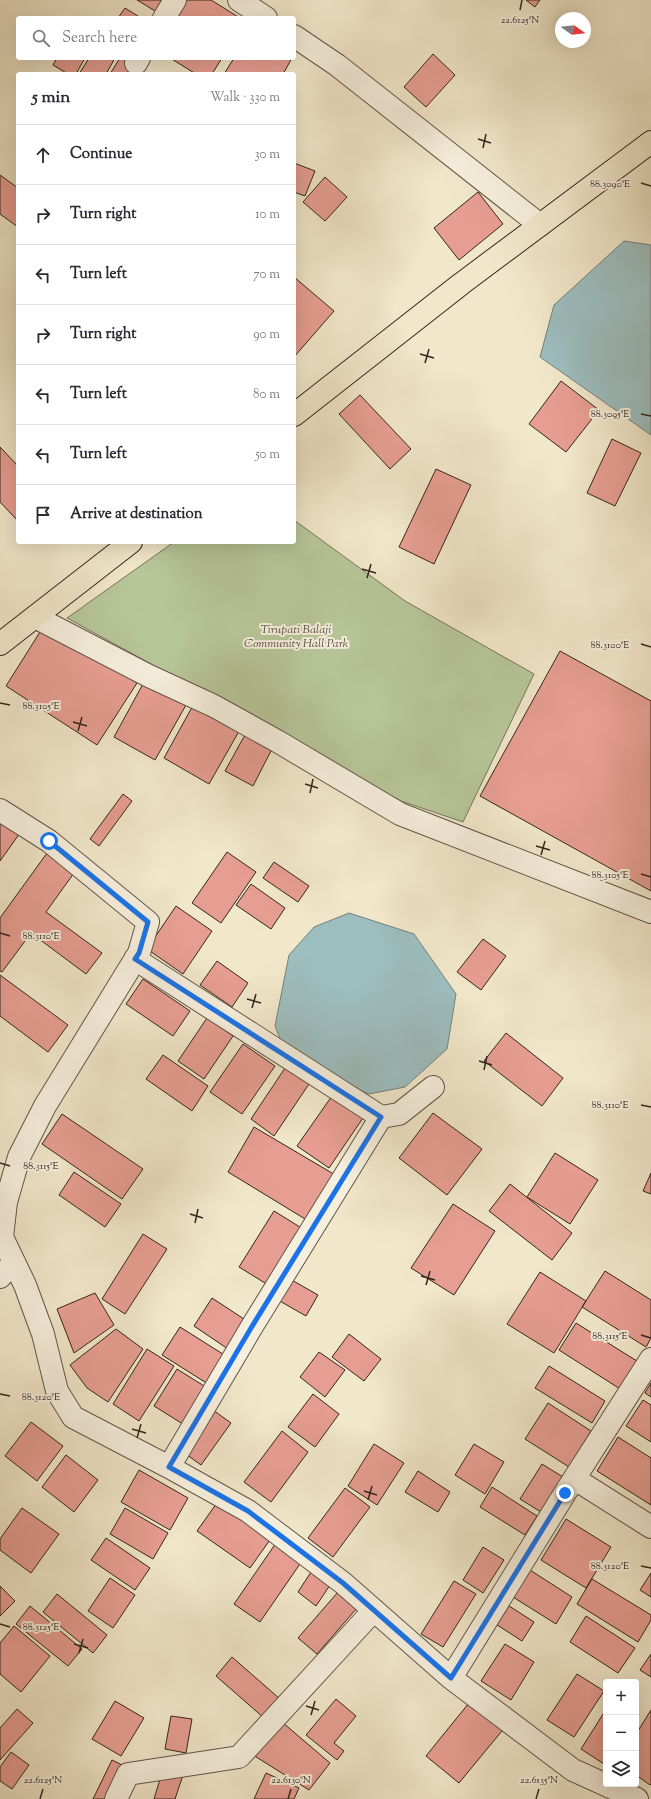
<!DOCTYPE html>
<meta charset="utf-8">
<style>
:root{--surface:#fff;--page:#f2f2f3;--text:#2b2b33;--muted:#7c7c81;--line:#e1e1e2}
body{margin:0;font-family:"Sorts Mill Goudy",serif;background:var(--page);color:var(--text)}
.controls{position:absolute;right:12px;bottom:12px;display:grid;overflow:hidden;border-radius:4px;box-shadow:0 4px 16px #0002}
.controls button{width:36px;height:36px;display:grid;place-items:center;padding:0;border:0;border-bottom:1px solid var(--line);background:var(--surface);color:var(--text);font:20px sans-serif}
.compass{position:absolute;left:555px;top:12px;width:36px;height:36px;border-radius:50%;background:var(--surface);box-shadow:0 4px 16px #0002;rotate:105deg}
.stop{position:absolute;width:12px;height:12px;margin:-9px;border:3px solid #1a73e8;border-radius:50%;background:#fff}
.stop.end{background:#1a73e8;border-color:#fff;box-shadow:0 1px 4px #0008}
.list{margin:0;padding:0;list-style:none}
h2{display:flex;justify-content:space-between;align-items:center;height:52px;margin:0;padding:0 16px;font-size:17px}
h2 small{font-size:13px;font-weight:400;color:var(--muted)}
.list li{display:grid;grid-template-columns:26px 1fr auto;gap:12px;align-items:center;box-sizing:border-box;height:60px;padding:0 16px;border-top:1px solid var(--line)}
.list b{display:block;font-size:15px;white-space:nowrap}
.list em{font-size:13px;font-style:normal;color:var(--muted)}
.icon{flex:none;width:22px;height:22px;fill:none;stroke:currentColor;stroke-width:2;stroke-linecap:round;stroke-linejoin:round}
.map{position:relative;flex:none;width:651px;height:1799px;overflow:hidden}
.search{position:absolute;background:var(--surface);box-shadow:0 4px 16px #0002;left:16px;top:16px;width:280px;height:44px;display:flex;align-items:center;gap:10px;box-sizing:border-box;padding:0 14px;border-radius:4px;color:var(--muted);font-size:15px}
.panel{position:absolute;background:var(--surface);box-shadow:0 4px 16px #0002;left:16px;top:72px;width:280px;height:472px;border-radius:4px}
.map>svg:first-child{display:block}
.green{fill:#b7c699;stroke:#75765c}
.water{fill:#9dbebf;stroke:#73817f}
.building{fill:#e79e92;stroke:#33261e}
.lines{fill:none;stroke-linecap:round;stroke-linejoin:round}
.minor-casing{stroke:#625649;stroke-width:24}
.major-casing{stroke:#33261e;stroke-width:24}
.minor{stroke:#f6efdd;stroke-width:22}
.major{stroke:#f1e7ca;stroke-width:22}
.route{stroke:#1a73e8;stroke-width:5}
.ticks{fill:none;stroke:#33261e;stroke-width:1.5}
.labels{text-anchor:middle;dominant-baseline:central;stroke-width:4;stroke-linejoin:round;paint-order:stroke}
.park-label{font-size:12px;font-style:italic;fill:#544e3d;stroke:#f6efdd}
.ticks-label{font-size:10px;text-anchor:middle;fill:#33261e;stroke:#f6efdd;stroke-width:4;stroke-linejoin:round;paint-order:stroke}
</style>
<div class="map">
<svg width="651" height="1799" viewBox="0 0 651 1799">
<rect width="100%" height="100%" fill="#f1e7ca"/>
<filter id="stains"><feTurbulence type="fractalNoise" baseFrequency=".005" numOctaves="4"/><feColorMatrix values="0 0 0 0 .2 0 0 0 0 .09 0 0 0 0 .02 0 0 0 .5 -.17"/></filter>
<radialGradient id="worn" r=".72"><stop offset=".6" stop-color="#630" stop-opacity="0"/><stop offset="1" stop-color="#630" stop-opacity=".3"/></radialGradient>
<path class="green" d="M294,520L405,601L534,674L463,822L401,801L67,618L174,542H294Z"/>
<path class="water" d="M624,241L651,245V435L540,357L554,305Z
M349,913L414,934L456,994L447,1049L405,1087L369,1094L289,1061L275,1026L289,955L314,927Z"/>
<path class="building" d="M137,0H162L155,11Z
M185,0H211L240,18H174Z
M526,0H540L535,7Z
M125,8L141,18H118Z
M433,54L455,75L426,107L404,87Z
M57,58H85L76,74H68L53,65Z
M89,58H115L106,74H79Z
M120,58H124L137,66L132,74H110Z
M170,58H222L212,74H196Z
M234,58H292L283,74H224Z
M294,163L315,171L305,196L294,192Z
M0,175L18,188V227L0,214Z
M325,177L347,197L325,221L303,202Z
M478,192L503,224L459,260L434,228Z
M294,277L334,311L294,357Z
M561,381L599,410L566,452L529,424Z
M360,395L411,449L390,469L339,414Z
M612,439L641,453L615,506L587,493Z
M0,447L18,466V521L0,502Z
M436,469L471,485L434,564L399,547Z
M45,624L137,683L97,745L6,686Z
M560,651L651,701V891L480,796Z
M144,682L186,705L155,760L114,737Z
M196,700L242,726L209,784L164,758Z
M246,733L273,747L253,786L225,771Z
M123,794L132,801L99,846L90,839Z
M0,818L20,833L0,861Z
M227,852L256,872L221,923L192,903Z
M47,853L74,873L46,912L102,953L86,974L31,933L2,972L0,971V918Z
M274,862L309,886L298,902L263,878Z
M251,884L285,908L271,929L236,905Z
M176,906L212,931L183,974L147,949Z
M483,939L506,956L481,990L457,972Z
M217,961L248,983L232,1007L200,985Z
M0,975L68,1025L48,1052L0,1016Z
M143,979L190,1011L173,1036L126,1004Z
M207,1018L233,1036L204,1079L178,1061Z
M506,1033L563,1078L542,1106L484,1061Z
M243,1044L275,1066L242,1114L210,1092Z
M163,1055L208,1086L192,1111L146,1079Z
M287,1065L311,1081L274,1136L251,1119Z
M334,1093L365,1115L329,1168L297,1146Z
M433,1113L482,1149L447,1195L399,1158Z
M62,1114L143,1169L122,1199L42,1144Z
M254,1127L337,1176L310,1222L228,1172Z
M555,1153L598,1180L570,1224L527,1197Z
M74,1172L121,1204L105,1227L59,1195Z
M651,1173V1194L643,1191Z
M510,1184L572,1233L552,1260L489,1211Z
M453,1204L495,1231L454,1295L411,1268Z
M274,1211L308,1232L273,1288L239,1267Z
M143,1234L167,1249L125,1314L102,1299Z
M605,1271L651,1300V1338L646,1347L582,1307Z
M540,1272L586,1301L554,1353L507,1324Z
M290,1279L318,1295L306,1316L278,1300Z
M95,1293L114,1325L74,1353L57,1309Z
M212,1298L247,1321L228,1349L194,1326Z
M576,1323L645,1366L628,1394L559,1350Z
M180,1327L226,1356L208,1384L162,1355Z
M116,1329L143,1349L108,1402L87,1388L70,1365Z
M349,1334L381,1359L364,1381L332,1357Z
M147,1349L174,1366L139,1421L113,1404Z
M319,1352L345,1370L325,1397L300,1377Z
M549,1366L605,1401L592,1423L535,1388Z
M177,1369L209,1389L186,1426L154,1406Z
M651,1383V1397L645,1393Z
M313,1394L339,1414L315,1447L288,1427Z
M643,1400L651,1405V1442L626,1426Z
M548,1403L591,1431L569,1467L525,1439Z
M213,1410L231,1423L201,1465L183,1452Z
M31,1422L63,1446L37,1481L5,1456Z
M282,1431L308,1452L271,1502L244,1482Z
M618,1437L651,1458V1505L597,1471Z
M374,1444L404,1463L377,1505L348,1486Z
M474,1444L504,1462L485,1494L455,1475Z
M66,1455L98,1480L74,1512L42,1487Z
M542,1464L563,1477L541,1512L520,1499Z
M139,1470L188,1498L170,1530L121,1502Z
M418,1471L450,1492L438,1512L405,1492Z
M492,1487L537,1516L525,1535L480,1507Z
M345,1488L370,1507L333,1557L308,1538Z
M219,1500L272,1537L250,1568L197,1531Z
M22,1508L59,1534L31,1573L0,1550V1539Z
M125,1508L168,1533L153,1559L110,1534Z
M566,1519L611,1547L586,1588L541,1560Z
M106,1538L150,1568L135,1590L91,1560Z
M276,1543L302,1561L260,1622L234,1604Z
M483,1547L504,1560L483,1593L463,1580Z
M313,1569L332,1582L316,1606L298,1592Z
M530,1570L572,1597L556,1624L513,1597Z
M651,1573V1597L640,1590Z
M110,1578L135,1595L113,1628L88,1611Z
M592,1579L651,1615V1620L638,1642L577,1604Z
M454,1581L476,1594L443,1647L421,1634Z
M0,1586L15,1601L0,1616Z
M338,1592L357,1608L317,1654L298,1638Z
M57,1594L107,1635L93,1653L43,1612Z
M503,1602L534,1622L522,1641L491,1621Z
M30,1606L82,1649L68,1666L16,1624Z
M586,1616L635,1648L618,1673L570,1642Z
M14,1626L50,1656L21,1692L0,1674V1643Z
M505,1644L534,1662L511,1700L481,1681Z
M651,1654V1677L640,1670Z
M232,1657L280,1699L264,1718L216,1676Z
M577,1674L604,1691L574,1737L547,1720Z
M473,1698L506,1726L459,1783L426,1756Z
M336,1699L356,1716L334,1743L344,1751L337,1760L306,1735Z
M115,1701L144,1718L121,1756L92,1739Z
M17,1709L33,1723L0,1760V1728Z
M651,1710V1784L650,1785L636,1775V1734Z
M605,1711L606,1712V1761L604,1764L581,1749Z
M171,1716L192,1719L186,1753L165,1749Z
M282,1722L330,1763L309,1790L253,1755Z
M11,1752L29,1765L12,1789L0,1781V1767Z
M112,1760L134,1771L120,1799H93Z
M164,1766L184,1772L175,1799H154Z
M266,1773L299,1788L294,1799H254Z"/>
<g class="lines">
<g class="minor-casing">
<path id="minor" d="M239,0L266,18
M164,18L175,0
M294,36L337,65L540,225
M136,63L139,58
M35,617L149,676L214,706L277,741L400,814L651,912
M0,810L49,841L148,922L139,953L45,1106L19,1157L6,1202L2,1237L25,1285L43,1334L57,1391L73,1417L169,1467L248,1511L343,1583L451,1678L573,1770L637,1799
M135,959L381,1117L399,1114L433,1087
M0,1277L14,1262
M169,1467L251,1328L381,1117
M575,1479L651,1527
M451,1678L565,1493L651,1359
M116,1799L128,1774L239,1757L374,1610"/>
</g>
<g class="major-casing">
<path id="major" d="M294,415L461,284L651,142
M0,644L131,542"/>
</g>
<use href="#minor" class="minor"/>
<use href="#major" class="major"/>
</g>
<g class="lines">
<path class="route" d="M49,841L148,922L139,953L135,959L381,1117L251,1328L169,1467L248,1511L343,1583L451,1678L565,1493"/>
</g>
<path class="ticks" d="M520,10L522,0M478,139L491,143M483,148L486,134M641,183L651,186M420,354L434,358M425,363L429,349M641,414L651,416M362,569L376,573M367,578L371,564M641,644L651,647M0,703L10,705M73,722L87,726M78,731L82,717M305,784L318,788M310,793L313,779M536,846L550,850M541,855L545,841M641,874L651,877M0,933L10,936M247,999L261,1003M252,1008L256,994M479,1061L492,1065M484,1070L487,1056M641,1105L651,1107M0,1163L10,1166M190,1214L203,1218M195,1223L198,1209M421,1276L435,1280M426,1285L430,1271M641,1335L651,1338M0,1394L10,1396M132,1429L146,1433M137,1438L141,1424M364,1491L377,1495M368,1500L372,1486M641,1566L651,1568M0,1624L10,1627M74,1644L88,1648M79,1653L83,1639M306,1706L319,1710M311,1715L315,1701M40,1799L43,1789M288,1799L291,1789M536,1799L539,1789"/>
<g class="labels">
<g class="park-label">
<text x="296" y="630">Tirupati Balaji<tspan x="296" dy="14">Community Hall Park</tspan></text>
</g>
</g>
<g class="ticks-label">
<text x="520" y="23">22.6125°N</text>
<text x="610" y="187">88.3090°E</text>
<text x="610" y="417">88.3095°E</text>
<text x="610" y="648">88.3100°E</text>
<text x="41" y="709">88.3105°E</text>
<text x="610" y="878">88.3105°E</text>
<text x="41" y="939">88.3110°E</text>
<text x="610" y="1108">88.3110°E</text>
<text x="41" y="1169">88.3115°E</text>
<text x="610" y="1339">88.3115°E</text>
<text x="41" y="1400">88.3120°E</text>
<text x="610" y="1569">88.3120°E</text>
<text x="41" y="1630">88.3125°E</text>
<text x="43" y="1783">22.6125°N</text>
<text x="291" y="1783">22.6130°N</text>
<text x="539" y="1783">22.6135°N</text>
</g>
<rect width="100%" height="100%" filter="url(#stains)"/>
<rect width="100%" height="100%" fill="url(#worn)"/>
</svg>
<div class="controls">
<button>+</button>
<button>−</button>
<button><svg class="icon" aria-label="layers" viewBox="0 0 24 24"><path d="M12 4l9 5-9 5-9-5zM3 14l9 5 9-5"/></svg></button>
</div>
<svg class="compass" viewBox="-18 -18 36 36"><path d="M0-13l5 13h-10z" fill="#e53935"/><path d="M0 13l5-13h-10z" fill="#7c7c81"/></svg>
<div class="stop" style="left:49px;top:841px"></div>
<div class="stop end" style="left:565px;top:1493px"></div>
<div class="search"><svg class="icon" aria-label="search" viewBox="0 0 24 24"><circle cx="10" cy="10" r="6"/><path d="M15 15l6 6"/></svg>Search here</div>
<section class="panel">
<h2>5 min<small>Walk · 330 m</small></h2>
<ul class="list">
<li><svg class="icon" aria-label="ahead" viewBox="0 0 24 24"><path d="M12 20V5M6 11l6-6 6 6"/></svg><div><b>Continue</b></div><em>30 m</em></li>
<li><svg class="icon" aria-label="right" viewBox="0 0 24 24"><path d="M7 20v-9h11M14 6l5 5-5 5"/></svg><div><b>Turn right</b></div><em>10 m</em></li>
<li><svg class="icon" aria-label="left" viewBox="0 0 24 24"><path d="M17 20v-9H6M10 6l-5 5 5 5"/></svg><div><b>Turn left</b></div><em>70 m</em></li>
<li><svg class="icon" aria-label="right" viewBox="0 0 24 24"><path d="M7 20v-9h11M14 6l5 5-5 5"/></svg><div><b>Turn right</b></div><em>90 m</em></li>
<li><svg class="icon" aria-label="left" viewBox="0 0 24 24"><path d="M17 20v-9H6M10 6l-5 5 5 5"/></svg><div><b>Turn left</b></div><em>80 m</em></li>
<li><svg class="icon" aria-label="left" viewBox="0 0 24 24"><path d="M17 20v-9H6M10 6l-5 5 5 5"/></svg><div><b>Turn left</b></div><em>50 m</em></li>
<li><svg class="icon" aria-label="arrive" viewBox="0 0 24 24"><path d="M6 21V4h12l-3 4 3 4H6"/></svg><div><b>Arrive at destination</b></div></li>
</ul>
</section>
</div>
